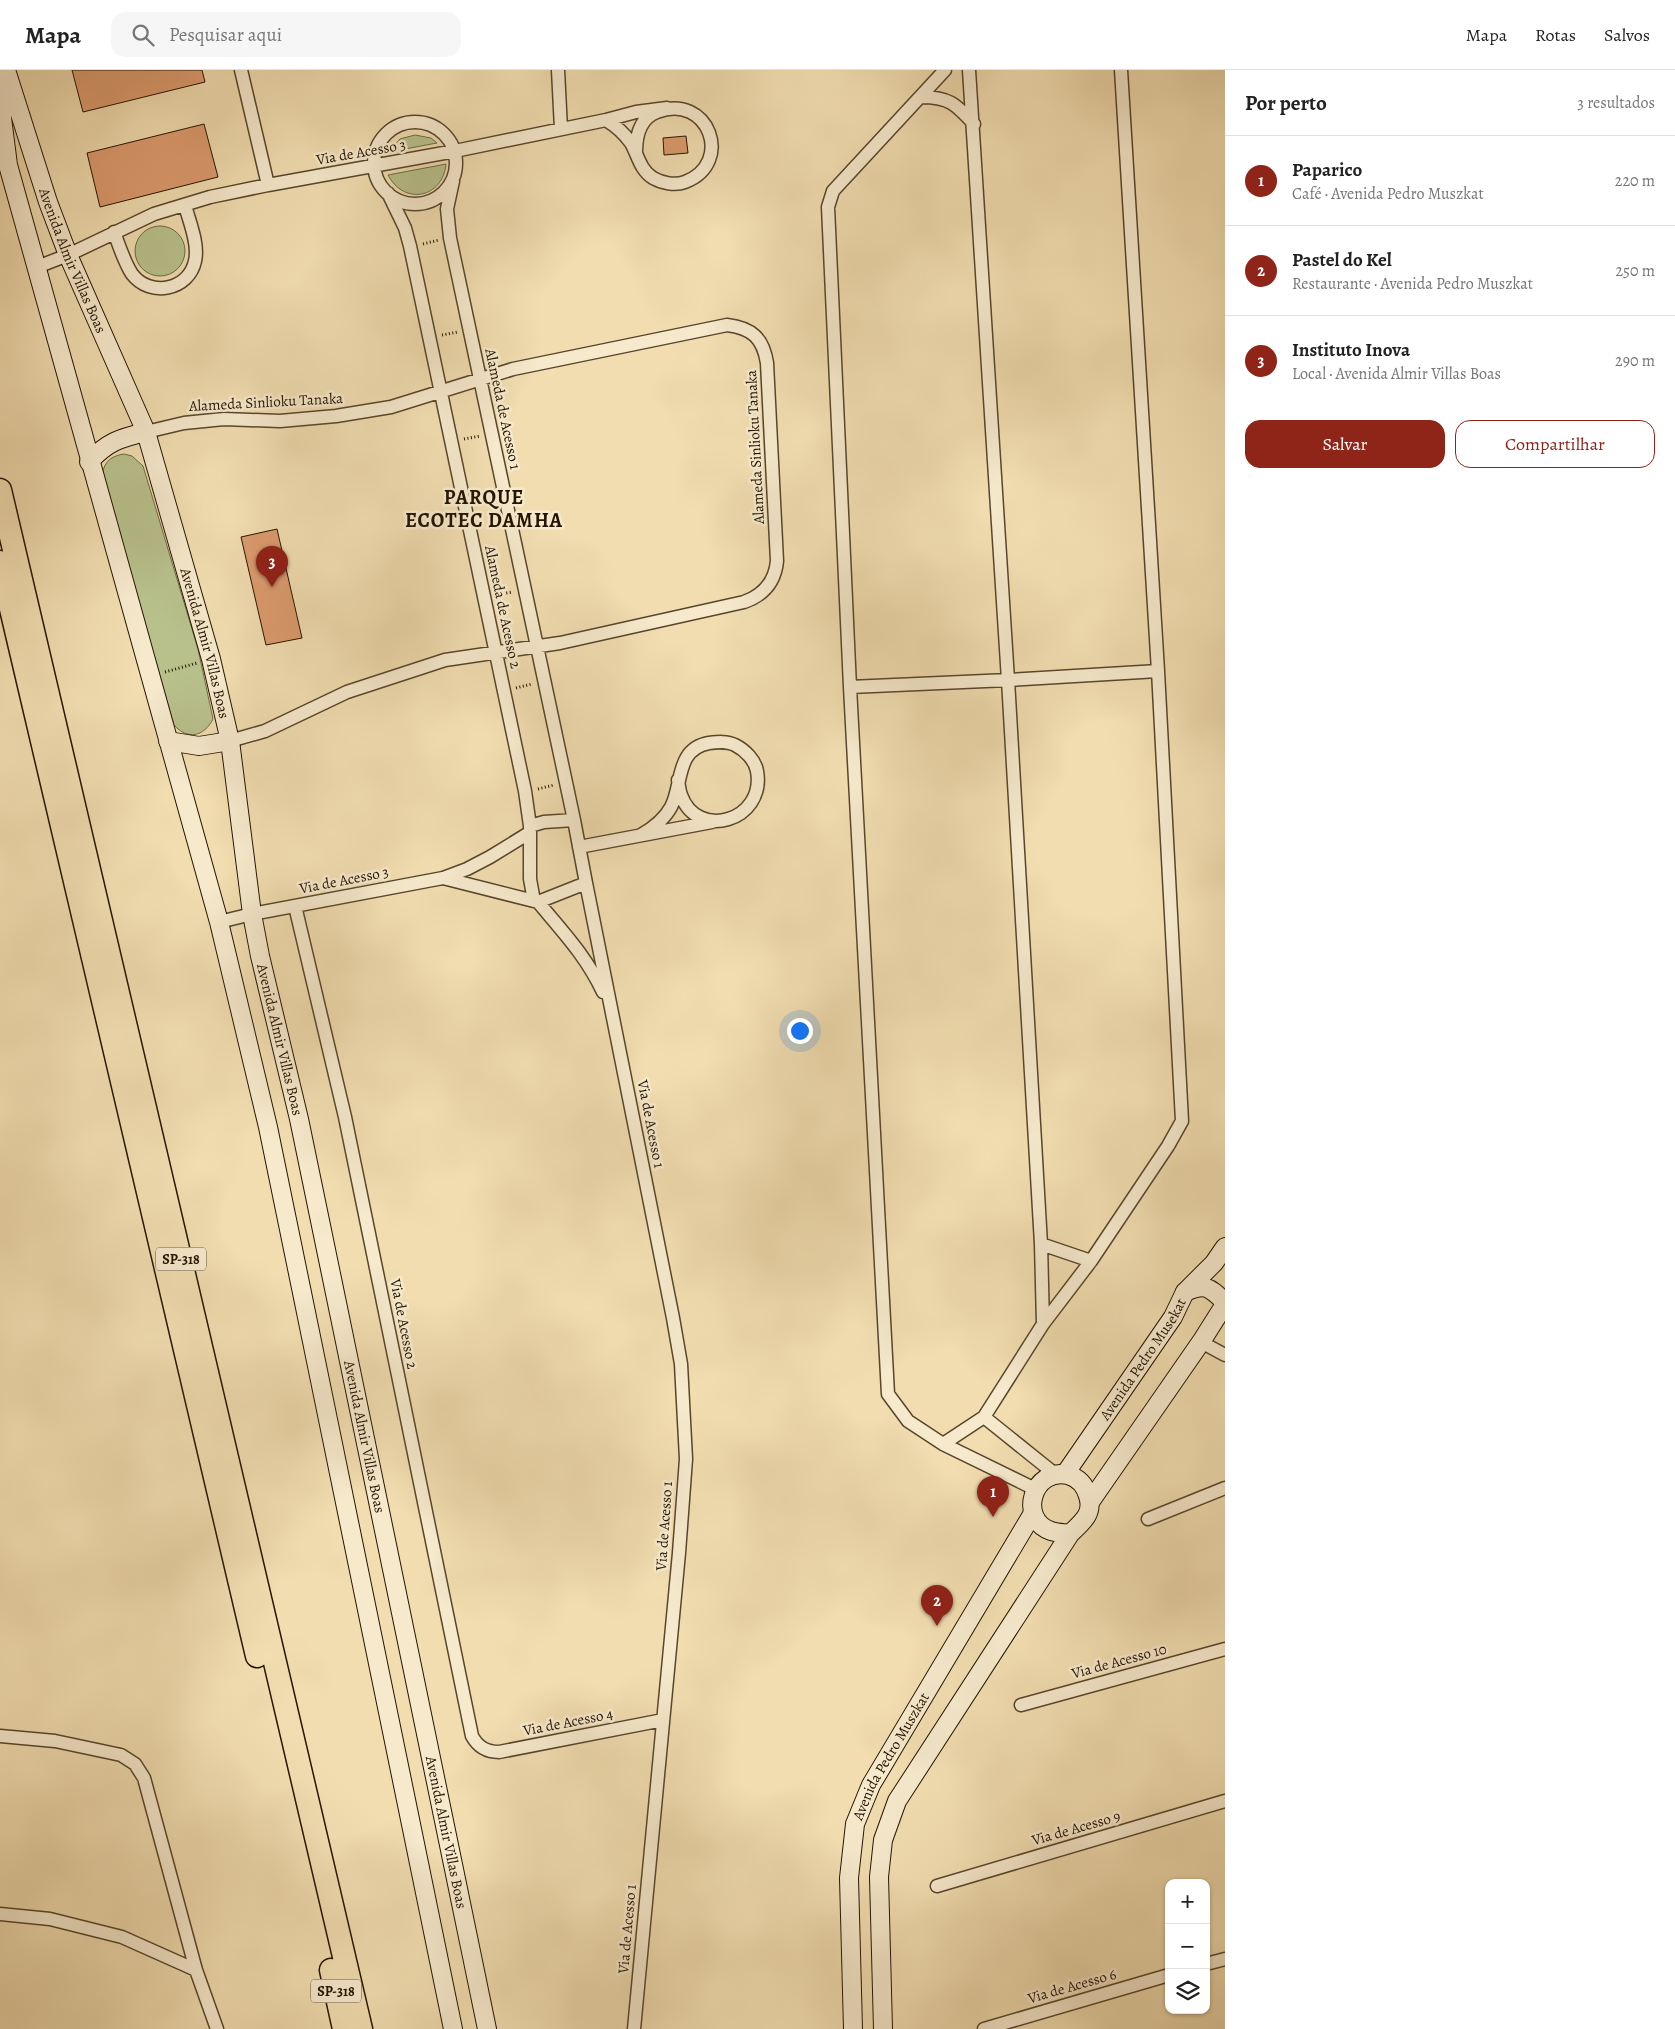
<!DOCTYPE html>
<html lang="pt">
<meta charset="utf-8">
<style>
:root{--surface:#fff;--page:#f6f6f6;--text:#222;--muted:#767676;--line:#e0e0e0;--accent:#8f2418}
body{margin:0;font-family:Alegreya,serif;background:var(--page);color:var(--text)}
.controls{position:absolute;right:15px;bottom:15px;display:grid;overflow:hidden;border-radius:10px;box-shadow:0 1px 4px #0004}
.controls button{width:45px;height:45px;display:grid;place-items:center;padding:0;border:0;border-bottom:1px solid var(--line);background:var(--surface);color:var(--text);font:25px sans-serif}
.you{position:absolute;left:799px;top:960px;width:18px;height:18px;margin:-12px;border:4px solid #fff;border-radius:50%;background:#1a73e8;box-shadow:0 0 0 8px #1a73e833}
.badge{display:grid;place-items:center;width:32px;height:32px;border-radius:50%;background:var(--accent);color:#fff;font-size:16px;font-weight:700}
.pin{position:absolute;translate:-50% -41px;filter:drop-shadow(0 1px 2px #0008)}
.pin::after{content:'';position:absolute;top:26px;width:18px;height:15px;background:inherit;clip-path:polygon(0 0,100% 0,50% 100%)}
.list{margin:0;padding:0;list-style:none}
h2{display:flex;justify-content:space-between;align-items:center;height:65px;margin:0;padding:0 20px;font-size:21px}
h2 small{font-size:16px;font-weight:400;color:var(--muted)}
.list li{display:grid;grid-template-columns:32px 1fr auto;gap:15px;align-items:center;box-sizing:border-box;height:90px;padding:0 20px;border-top:1px solid var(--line)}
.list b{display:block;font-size:19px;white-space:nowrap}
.list p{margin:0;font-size:16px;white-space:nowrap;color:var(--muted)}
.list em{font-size:16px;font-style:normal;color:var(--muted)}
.actions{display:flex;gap:10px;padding:15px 20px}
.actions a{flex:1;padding:11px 0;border:1px solid var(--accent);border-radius:15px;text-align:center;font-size:18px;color:var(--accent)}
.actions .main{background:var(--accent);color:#fff}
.icon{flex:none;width:28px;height:28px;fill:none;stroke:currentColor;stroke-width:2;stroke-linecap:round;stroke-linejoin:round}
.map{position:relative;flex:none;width:1225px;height:1959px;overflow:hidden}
header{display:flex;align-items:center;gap:30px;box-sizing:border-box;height:70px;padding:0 25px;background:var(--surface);border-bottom:1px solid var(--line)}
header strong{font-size:24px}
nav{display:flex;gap:28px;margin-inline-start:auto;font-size:18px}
.search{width:350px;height:45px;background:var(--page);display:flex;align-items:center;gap:12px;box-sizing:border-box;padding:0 18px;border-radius:15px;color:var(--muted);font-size:19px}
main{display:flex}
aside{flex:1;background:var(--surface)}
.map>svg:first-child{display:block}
.green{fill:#b8c18c;stroke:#6e6a46}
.building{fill:#dc9b6e;stroke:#241400}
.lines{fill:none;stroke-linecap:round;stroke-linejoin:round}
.street-casing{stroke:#57462c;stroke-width:15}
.secondary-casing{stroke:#241400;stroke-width:20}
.highway-casing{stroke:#241400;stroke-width:25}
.path{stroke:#241400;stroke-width:3;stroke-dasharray:1 2.5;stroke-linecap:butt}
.street{stroke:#f6e9cc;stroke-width:12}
.secondary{stroke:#f6e9cc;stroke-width:18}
.highway{stroke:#f1ddb0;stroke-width:22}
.labels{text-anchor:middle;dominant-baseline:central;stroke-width:5;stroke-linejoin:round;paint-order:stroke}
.shield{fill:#f6e9cc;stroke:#63543d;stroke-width:1}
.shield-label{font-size:14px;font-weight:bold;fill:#241400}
.street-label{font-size:15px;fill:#241400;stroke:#f6e9cc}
.district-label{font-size:20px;font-weight:bold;letter-spacing:1px;fill:#241400;stroke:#f6e9cc}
</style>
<header>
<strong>Mapa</strong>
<div class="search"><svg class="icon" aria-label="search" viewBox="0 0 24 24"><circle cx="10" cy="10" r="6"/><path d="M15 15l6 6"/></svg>Pesquisar aqui</div>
<nav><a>Mapa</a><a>Rotas</a><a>Salvos</a></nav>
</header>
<main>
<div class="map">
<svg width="1225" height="1959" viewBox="0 0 1225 1959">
<rect width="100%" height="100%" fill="#f1ddb0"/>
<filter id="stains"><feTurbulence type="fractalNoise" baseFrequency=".004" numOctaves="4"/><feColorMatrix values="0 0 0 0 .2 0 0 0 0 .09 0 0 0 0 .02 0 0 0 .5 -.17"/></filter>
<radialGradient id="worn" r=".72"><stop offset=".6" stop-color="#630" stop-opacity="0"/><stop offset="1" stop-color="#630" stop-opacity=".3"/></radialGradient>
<path class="green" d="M415,65L431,68L437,73L389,82L400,69Z
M446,94C443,128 404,136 388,105Z
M135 181a25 25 0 1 1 50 0a25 25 0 1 1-50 0Z
M124,384L132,386L143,396L198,579L213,649C204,667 187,670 174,655L102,410C102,394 109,386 124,384Z"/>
<path class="building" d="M72,0H202L205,12L83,42Z
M204,54L218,107L100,137L87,83Z
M686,66L688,83L664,85L663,68Z
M277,459L302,568L266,575L241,467Z"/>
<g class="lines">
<g class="street-casing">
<path id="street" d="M241,0L268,115
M558,0L561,59
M945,0L833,121L828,137L850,617L888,1324L908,1351L943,1374L1035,1419
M969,0L1008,610L1041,1174L1043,1254
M921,27C949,27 956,34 974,54
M606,50C616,56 624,63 631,73C638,85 640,100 653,108C662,113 675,116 685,112C735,93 708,22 657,42C640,48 636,66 636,82
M374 93a41 41 0 1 1 82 0a41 41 0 1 1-82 0Z
M453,111L447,139L450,168L574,750
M388,123L405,158L410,176L525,721L530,756V809L534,831L538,832L586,813L574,750L544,752L530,756
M114,162C119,175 124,192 132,204C150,228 189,220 195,191C199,174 189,151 185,135
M37,197L68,185L154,144L210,127L268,115L455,81L606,50L636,42L667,38
M146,362L184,353L224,349L280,351L336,346L391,337L513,299L727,255C752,258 763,268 767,293L777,491C775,512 764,525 744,532L560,573L445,590L347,622L265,661L230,671
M850,617L1008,610L1158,601
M641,765C653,758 664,750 671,737C683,715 675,679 709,673C718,672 727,671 735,675C745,680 755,690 757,701C766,751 697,771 681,725C679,720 679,715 678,710
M579,777L712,752
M443,808L534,831
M586,813L673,1248L681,1294L686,1389L679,1483L634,1959
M538,832C563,862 586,886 603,922
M295,836L345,1047L472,1666C478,1677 486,1682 499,1682L663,1650
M219,852L252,844L443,808L467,799L490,787L529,763
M1041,1174L1091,1191
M1201,1272L1225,1285
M984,1347L1055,1404
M943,1374L984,1347L1043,1254L1091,1191L1168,1076L1182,1051L1158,601L1121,0
M1148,1449L1225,1418
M1021,1635L1225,1579
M0,1666L55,1671L121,1685L135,1694L144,1708L196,1900L217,1959
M937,1816L1225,1731
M0,1844L50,1849L122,1867L196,1900
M1206,1894L1225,1889
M984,1959L1169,1905"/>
</g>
<g class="secondary-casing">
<g id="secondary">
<path id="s1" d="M6,0L48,132L68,185L146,362L211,589L230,671L252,844L260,886L299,1049L487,1959"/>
<path d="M6,11L2,48L8,95L219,852L268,1057L453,1959"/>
<path d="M89,392C107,372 120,368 146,362"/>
<path d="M168,671L199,676L230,671"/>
<path d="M1185,1222C1206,1213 1209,1217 1225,1232"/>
<path id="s2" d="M1065,1404L1173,1247L1185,1222L1214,1193L1225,1177"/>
<path d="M1090,1432L1201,1272L1225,1234"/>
<path id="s3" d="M853,1959L849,1808L855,1754L871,1715L1033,1443"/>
<path d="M883,1959L879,1807L883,1770L897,1731L1070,1464C1082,1452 1094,1444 1088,1426C1085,1415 1079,1408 1068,1405C1033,1397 1017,1449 1051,1461C1057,1463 1063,1463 1070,1464"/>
</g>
</g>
<g class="highway-casing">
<path id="highway" d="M0,420L361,1959
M0,492L257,1586
M331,1900L344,1959"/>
</g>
<path class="path" d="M423,174L439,170
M442,265L458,262
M464,369L480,366
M496,525L512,522
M165,602L197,593
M516,618L532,614
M538,719L554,715"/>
<use href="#street" class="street"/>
<use href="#secondary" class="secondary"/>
<use href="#highway" class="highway"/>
</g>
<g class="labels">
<g class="shield">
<rect x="156" y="1177.5" width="50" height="23" rx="4"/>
<rect x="311" y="1909.5" width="50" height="23" rx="4"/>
</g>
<g class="shield-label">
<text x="181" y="1189">SP-318</text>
<text x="336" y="1921">SP-318</text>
</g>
<g class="street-label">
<text transform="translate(361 82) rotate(-10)">Via de Acesso 3</text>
<text stroke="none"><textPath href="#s1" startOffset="202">Avenida Almir Villas Boas</textPath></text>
<text transform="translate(266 332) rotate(-3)">Alameda Sinlioku Tanaka</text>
<text transform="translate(503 339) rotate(78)">Alameda de Acesso 1</text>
<text transform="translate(755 377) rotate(-93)">Alameda Sinlioku Tanaka</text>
<text transform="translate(503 537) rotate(78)">Alameda de Acesso 2</text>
<text stroke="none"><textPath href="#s1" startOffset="608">Avenida Almir Villas Boas</textPath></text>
<text transform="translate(344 810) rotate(-11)">Via de Acesso 3</text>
<text stroke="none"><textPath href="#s1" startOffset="1012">Avenida Almir Villas Boas</textPath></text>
<text transform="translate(651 1054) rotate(79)">Via de Acesso 1</text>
<text transform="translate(404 1254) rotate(79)">Via de Acesso 2</text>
<text stroke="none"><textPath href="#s2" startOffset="139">Avenida Pedro Musekat</textPath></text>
<text stroke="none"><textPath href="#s1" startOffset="1418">Avenida Almir Villas Boas</textPath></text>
<text transform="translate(664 1456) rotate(-86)">Via de Acesso 1</text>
<text transform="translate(1119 1591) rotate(-15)">Via de Acesso 10</text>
<text transform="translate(568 1652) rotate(-11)">Via de Acesso 4</text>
<text stroke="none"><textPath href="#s3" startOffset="282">Avenida Pedro Muszkat</textPath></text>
<text transform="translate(1076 1758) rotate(-16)">Via de Acesso 9</text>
<text stroke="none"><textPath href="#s1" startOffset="1822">Avenida Almir Villas Boas</textPath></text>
<text transform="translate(627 1859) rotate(-85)">Via de Acesso 1</text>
<text transform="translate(1072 1916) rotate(-16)">Via de Acesso 6</text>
</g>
<g class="district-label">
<text x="484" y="427">PARQUE<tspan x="484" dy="23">ECOTEC DAMHA</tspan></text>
</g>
</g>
<rect width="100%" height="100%" filter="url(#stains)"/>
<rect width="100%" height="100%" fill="url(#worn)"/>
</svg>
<div class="controls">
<button>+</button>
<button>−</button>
<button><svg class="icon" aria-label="layers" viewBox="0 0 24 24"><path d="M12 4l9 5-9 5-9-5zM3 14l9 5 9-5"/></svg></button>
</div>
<div class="you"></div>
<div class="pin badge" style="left:993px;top:1447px">1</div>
<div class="pin badge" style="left:937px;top:1556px">2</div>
<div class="pin badge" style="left:272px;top:517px">3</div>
</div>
<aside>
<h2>Por perto<small>3 resultados</small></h2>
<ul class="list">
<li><span class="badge">1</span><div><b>Paparico</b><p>Café · Avenida Pedro Muszkat</p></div><em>220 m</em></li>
<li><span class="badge">2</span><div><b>Pastel do Kel</b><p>Restaurante · Avenida Pedro Muszkat</p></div><em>250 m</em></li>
<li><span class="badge">3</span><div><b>Instituto Inova</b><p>Local · Avenida Almir Villas Boas</p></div><em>290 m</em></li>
</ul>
<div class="actions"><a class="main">Salvar</a><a>Compartilhar</a></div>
</aside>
</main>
